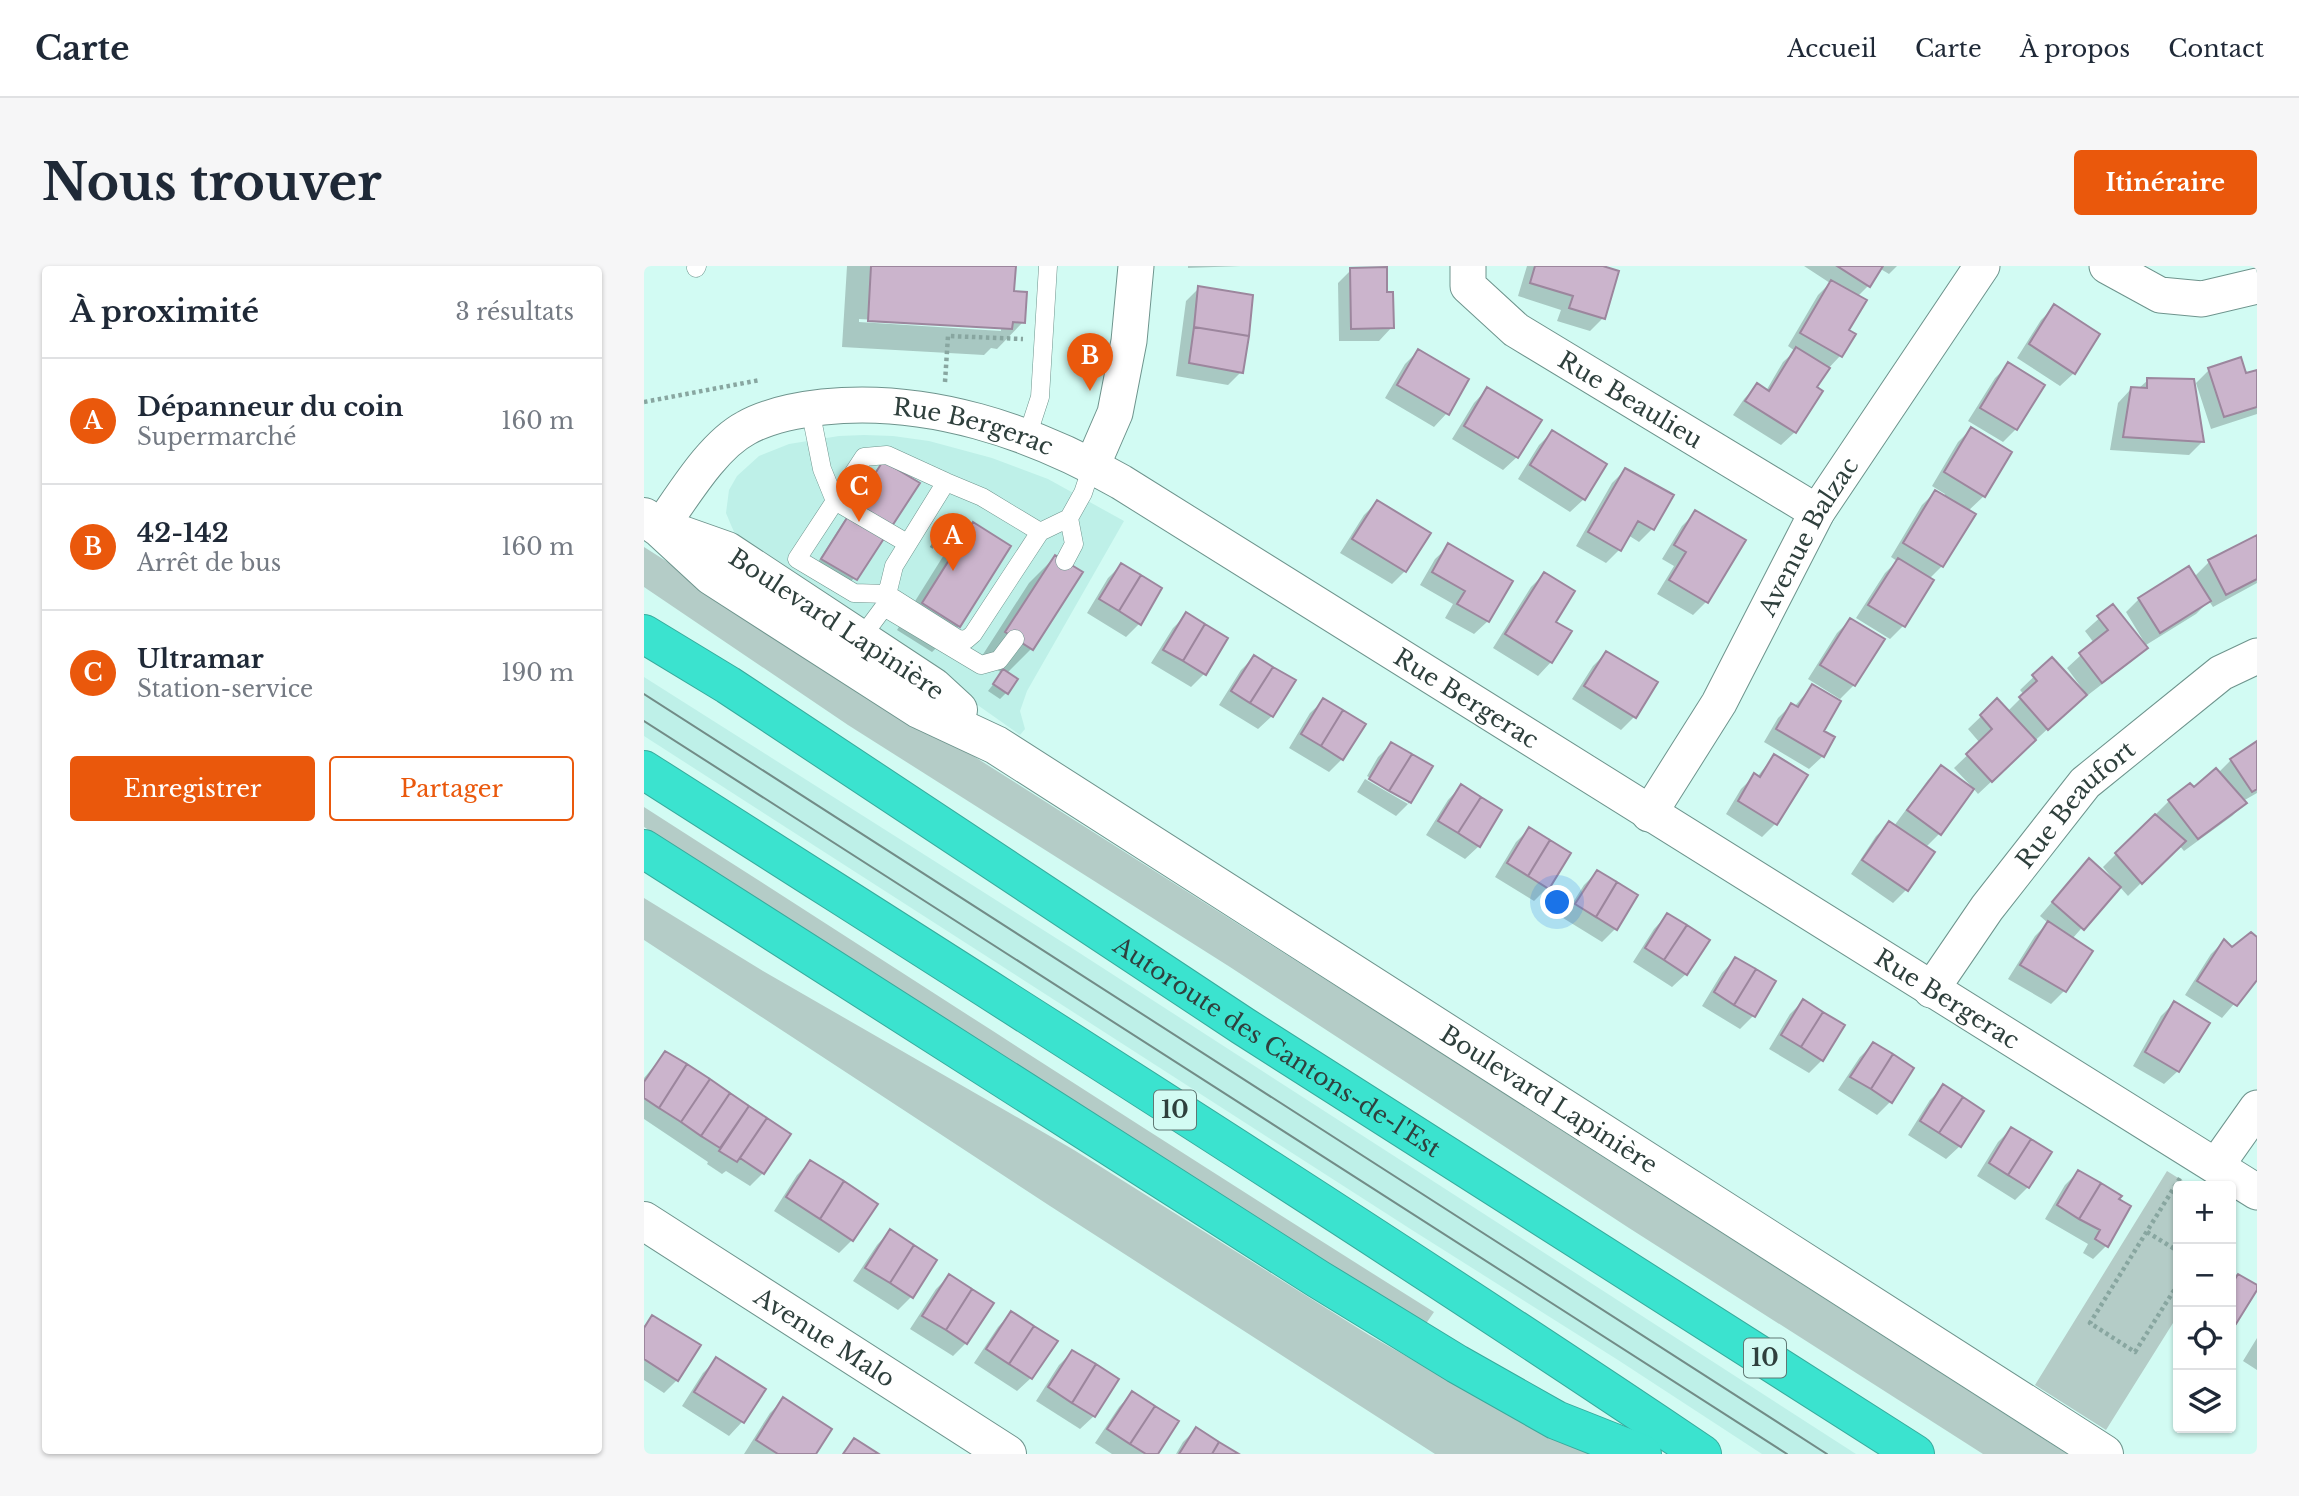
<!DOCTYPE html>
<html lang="fr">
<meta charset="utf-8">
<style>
:root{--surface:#fff;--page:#f6f6f7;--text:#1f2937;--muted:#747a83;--line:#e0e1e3;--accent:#ea580c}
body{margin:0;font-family:"Libre Baskerville",serif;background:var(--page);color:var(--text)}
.controls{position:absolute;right:21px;bottom:21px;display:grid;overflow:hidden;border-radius:7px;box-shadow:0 2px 5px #0004}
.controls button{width:63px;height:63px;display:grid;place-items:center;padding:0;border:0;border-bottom:2px solid var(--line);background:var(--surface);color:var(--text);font:35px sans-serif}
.you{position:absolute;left:914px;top:637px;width:24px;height:24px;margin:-18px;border:5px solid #fff;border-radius:50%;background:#1a73e8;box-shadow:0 0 0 10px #1a73e833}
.badge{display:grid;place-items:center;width:46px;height:46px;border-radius:50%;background:var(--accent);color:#fff;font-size:23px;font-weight:700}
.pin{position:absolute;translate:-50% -58px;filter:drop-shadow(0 2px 4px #0008)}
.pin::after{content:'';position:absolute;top:37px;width:24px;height:21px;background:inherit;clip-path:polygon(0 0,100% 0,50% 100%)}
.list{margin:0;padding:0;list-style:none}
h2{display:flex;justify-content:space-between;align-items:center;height:91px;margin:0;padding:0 28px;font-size:30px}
h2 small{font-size:23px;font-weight:400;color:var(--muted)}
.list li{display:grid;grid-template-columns:46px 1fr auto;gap:21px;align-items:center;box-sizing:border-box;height:126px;padding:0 28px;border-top:2px solid var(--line)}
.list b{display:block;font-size:26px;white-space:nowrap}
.list p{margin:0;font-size:23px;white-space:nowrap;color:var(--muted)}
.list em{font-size:23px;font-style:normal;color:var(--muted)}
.actions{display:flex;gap:14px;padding:21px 28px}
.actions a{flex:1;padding:16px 0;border:2px solid var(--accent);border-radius:7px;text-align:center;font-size:24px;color:var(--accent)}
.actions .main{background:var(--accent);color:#fff}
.icon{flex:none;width:38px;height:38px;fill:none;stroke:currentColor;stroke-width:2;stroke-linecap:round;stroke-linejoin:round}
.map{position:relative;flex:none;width:1613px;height:1188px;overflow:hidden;border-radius:7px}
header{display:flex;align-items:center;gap:42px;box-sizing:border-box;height:98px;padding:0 35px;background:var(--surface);border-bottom:2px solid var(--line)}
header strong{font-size:33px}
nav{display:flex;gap:38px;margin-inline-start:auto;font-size:24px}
.intro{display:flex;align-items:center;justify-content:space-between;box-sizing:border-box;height:168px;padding:0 42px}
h1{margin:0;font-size:49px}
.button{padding:18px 32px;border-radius:7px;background:var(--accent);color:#fff;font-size:24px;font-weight:700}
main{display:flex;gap:42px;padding:0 42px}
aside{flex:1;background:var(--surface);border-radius:7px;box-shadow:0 2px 5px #0004}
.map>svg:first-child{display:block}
.built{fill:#bef0e8}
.green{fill:#b4ccc7}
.shadow{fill:#0003;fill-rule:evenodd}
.building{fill:#cbb4cc;stroke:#9c869d;stroke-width:2}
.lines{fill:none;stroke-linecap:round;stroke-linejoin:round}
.service-casing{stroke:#6e948d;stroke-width:19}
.minor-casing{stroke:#6e948d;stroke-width:37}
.tertiary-casing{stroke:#6e948d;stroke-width:40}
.secondary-casing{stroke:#6e948d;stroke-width:40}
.motorway-casing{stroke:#37aa9c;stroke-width:40}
.path{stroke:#88a6a0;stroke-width:4.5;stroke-dasharray:3.5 3.5;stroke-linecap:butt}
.service{stroke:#fff;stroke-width:18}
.minor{stroke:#fff;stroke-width:35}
.tertiary{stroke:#fff;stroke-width:38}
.secondary{stroke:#fff;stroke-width:38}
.motorway{stroke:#3be3cf;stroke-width:38}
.tram{stroke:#728c87;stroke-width:2}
.labels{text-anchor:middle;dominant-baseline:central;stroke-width:6;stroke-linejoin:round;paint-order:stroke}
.shield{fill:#d2fbf3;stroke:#607874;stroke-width:2}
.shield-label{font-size:23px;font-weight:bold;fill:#2f403d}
.street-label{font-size:24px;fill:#2f403d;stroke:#d2fbf3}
</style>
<header>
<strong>Carte</strong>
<nav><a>Accueil</a><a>Carte</a><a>À propos</a><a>Contact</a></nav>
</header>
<div class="intro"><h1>Nous trouver</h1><a class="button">Itinéraire</a></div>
<main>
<aside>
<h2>À proximité<small>3 résultats</small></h2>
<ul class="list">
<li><span class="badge">A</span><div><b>Dépanneur du coin</b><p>Supermarché</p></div><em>160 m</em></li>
<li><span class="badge">B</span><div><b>42-142</b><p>Arrêt de bus</p></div><em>160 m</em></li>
<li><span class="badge">C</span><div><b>Ultramar</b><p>Station-service</p></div><em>190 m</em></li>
</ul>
<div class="actions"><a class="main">Enregistrer</a><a>Partager</a></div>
</aside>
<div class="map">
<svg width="1613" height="1188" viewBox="0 0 1613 1188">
<rect width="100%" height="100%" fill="#d2fbf3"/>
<path class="built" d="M220,169L249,170L285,175L348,192L404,213L480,255L383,425L376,445L381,463L376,469L91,268L87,259L82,247L85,224L93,210L115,190L145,178L195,170Z
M0,411L434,686L1212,1188H1118L974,1094L768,964L0,470Z"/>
<path class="green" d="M0,281L736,748L1423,1188H1339L985,962L586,701L204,459L0,321Z
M0,541C263,709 525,880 790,1046L781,1059L0,561Z
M0,632L119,705L430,884L725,1069L783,1102L950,1188H791L406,940L0,674Z
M1523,905L1547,920H1534V1049L1462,1164L1391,1119Z"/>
<path class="shadow" d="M203,0H370L368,26L379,56L353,83L347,82L340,89L198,81ZM215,53L357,61V65L215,56Z
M544,0H597L544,2Z
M883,0H953L959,52L946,65L913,55L917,44L874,30Z
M1160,0H1253L1245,8L1235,2L1224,20L1213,31L1203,65L1209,69L1196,90L1182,105L1171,122L1151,166L1137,179L1089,149L1100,133L1113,119L1122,125L1139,96L1151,85L1144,80L1174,29L1186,17Z
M707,4L741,27L748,61L735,75H695L694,17Z
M555,22L597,106L584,119L532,110L542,35Z
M1410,41L1430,107L1416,120L1373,92L1397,54Z
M774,85L803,147L790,161L741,132L761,98Z
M1365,98L1372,163L1359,176L1324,155L1351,112Z
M1565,104L1601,110L1613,106V148L1567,163L1552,117Z
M1504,114L1558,176L1545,189L1466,184L1474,137L1487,123H1494Z
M843,123L873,191L859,204L808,173L830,137Z
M1327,163L1340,230L1324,245L1298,300L1285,313L1288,315L1259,360L1246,373L1212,352L1241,307L1253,295L1247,291L1278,239L1291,226L1300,231L1301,228L1288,220L1314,176Z
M908,166L940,233L926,246L874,213L895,179Z
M239,197L273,217L205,319L172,299L233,203Z
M981,204L1008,263L995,276L984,269L975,284L962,297L932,280L968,217Z
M733,236L761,305L748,318L696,287L720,249Z
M1051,247L1099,275L1062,336L1049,349L1013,328L1030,300L1018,293L1038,260Z
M330,258L315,360L288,386L253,364L303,284Z
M1612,271L1613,317L1569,341L1565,335L1552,348L1502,379L1482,346L1495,333L1550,311L1565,296Z
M805,280L844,355L830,368L801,352L809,338L776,319L791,293Z
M411,291L387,383L362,408V427L356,433L344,425L358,407L336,393L385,317Z
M477,299L495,358L482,371L443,347L464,312Z
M900,308L909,356L925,366L907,396L894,410L849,382L887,321Z
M1469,340L1501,382L1488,395L1444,429L1442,427L1334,528L1329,522L1295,568L1281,582L1262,624L1249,637L1207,608L1232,570L1246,557L1250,560L1284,514L1298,501L1326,522L1328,521L1310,502L1336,477L1324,463L1353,435L1363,446L1380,429L1376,424L1408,393L1438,426L1440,425L1423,402L1450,377L1441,365Z
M542,349L560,408L547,421L507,397L529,362Z
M1206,354L1238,373L1210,419L1196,433L1164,413L1193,367Z
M962,387L991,450L977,464L928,433L949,400Z
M610,391L628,450L614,463L575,439L597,404Z
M1168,420L1177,465L1179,490L1165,503L1120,476L1134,452L1147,439L1150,441Z
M680,434L698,493L685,506L645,482L666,447Z
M747,478L786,501L764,538V534L723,510L734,491Z
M1613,478V527L1599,535L1601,537L1588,550L1540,585L1535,579L1484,630L1475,620L1428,673L1447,686L1420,725L1407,738L1364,713L1391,670L1404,657L1396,650L1432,608L1466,613L1468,612L1459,601L1525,535L1549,524L1574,507L1587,494Z
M1130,490L1132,557L1118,571L1082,548L1097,523L1110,510L1113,511Z
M721,513L764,538L752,550L713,526Z
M817,520L835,580L821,593L782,569L804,534Z
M885,563L903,622L890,635L851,611L872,576Z
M953,606L992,630L971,663L958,676L919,652L940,619Z
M1023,649L1042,708L1028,721L989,696L1010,663Z
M1607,668L1613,673V711L1578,752L1541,729L1567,688L1580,675L1588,683Z
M1091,693L1109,750L1096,763L1058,740L1078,707Z
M1159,735L1178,794L1165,807L1125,783L1146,748Z
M1530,737L1534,805L1520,818L1489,800L1517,750Z
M1229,778L1268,803L1246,836L1233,849L1194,824L1216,791Z
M21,787L145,868L119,907L106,920L82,905L78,908L63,898L64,896L0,853V812Z
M1299,821L1338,846L1316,880L1302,893L1264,869L1286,834Z
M1367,863L1384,921L1371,934L1333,910L1354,876Z
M166,896L208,974L195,987L130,945L153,909Z
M1434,906L1485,941L1462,980L1449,993L1439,987L1444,978L1401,953L1421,919Z
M246,965L267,1031L254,1044L209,1015L233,979Z
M1587,1005L1613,1021L1587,1061Z
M305,1010L322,1077L309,1090L266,1063L292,1023Z
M367,1047L387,1112L373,1125L330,1097L354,1061Z
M8,1051L33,1114L20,1127L0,1114V1060Z
M1613,1072V1104L1599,1095Z
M428,1086L473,1114L450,1150L436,1163L392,1135L415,1099Z
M72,1094L119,1123L98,1156L85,1170L38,1140L59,1107Z
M488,1127L512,1188H468L451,1177L475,1141Z
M139,1134L170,1188H100L126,1147Z
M552,1163L592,1188H532L539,1176Z"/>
<path class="building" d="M227,0H372L370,25L383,26L381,57L369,56L368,63L224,55Z
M891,0H959L975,5L961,53L925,42L929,30L886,17Z
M1193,0H1239L1226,21Z
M743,1V26H749L750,62L707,63L706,2Z
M1187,14L1223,34L1205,64L1212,68L1198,91L1156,67Z
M554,20L609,29L605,70L550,61Z
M1410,38L1456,68L1431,108L1385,78Z
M550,61L605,70L599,107L545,97Z
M1152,81L1186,102L1173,121L1179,125L1152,167L1101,135L1113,117L1125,125Z
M774,83L825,113L805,149L753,119Z
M1597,91L1602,107L1613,104V141L1580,151L1564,102Z
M1364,96L1401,119L1373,164L1336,142Z
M1503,112L1550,113L1560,176L1479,171L1487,121L1503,122Z
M843,121L898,154L874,192L820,160Z
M1327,161L1368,186L1341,231L1300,206Z
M908,164L963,198L941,234L886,199Z
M239,195L276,217L213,314L177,293Z
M981,202L1030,229L1010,264L994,255L977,285L944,266Z
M1291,224L1332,248L1299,301L1259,277Z
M733,234L787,267L762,306L708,273Z
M1051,244L1102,274L1064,337L1025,314L1042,286L1030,279Z
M329,256L367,280L316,361L278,337Z
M1613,269V313L1582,329L1564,294Z
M804,277L869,315L845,356L813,338L821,325L788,306Z
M411,289L439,306L389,384L361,366Z
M1254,292L1290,314L1261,361L1224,339Z
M477,297L497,309L475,345L455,333Z
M1545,300L1567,335L1516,367L1494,332Z
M900,306L931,325L912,356L928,365L908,397L861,368Z
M497,309L518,322L497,359L475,345Z
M1469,338L1504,382L1458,417L1435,387L1464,364L1453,350Z
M542,346L561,358L539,395L519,384Z
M1206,352L1241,373L1211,420L1176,399Z
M561,358L584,372L562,409L539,395Z
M962,385L1014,416L992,452L940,420Z
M610,389L629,401L606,437L587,425Z
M1408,391L1443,429L1404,464L1375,431L1393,415L1388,409Z
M629,401L652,414L629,451L606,437Z
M359,403L374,413L364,428L349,418Z
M1168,418L1197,435L1180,465L1191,471L1180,491L1132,463L1147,437L1154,441Z
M679,432L699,444L677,480L657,468Z
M1353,432L1392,474L1348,516L1322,488L1348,463L1336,449Z
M699,444L722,458L699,494L677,480Z
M1613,475V523L1608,526L1586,493Z
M747,476L768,488L745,525L725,513Z
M768,488L789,500L767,537L745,525Z
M1130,488L1164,509L1133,559L1094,535L1110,507L1116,511Z
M1297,499L1330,523L1297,569L1263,544Z
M1572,502L1603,537L1554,573L1524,534L1546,517L1550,521Z
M817,518L837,531L814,567L794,555Z
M837,531L858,544L836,581L814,567Z
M1511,548L1542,575L1498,618L1471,587Z
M1245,555L1291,586L1264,625L1218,594Z
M885,561L906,574L884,610L863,597Z
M906,574L927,587L905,623L884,610Z
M1445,592L1477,621L1440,664L1408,636Z
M953,604L973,616L952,651L931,638Z
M973,616L994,629L973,664L952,651Z
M1023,647L1043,659L1020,694L1001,682Z
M1404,655L1449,685L1422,726L1376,699Z
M1043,659L1066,674L1043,709L1020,694Z
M1607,666L1613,671V714L1593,740L1553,715L1580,673L1588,681Z
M1091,691L1112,703L1090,739L1070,726Z
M1112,703L1132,715L1111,751L1090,739Z
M1159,733L1179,746L1157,781L1137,769Z
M1530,735L1566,757L1535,806L1501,786Z
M1179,746L1201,759L1179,795L1157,781Z
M1229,776L1249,788L1227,823L1206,811Z
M21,785L43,798L15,842L0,832V816Z
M1249,788L1270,802L1248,837L1227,823Z
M43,798L66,813L37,856L15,842Z
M66,813L86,827L57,870L37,856Z
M1299,818L1319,831L1295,867L1276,855Z
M86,827L105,840L76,882L57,870Z
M1319,831L1340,845L1317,881L1295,867Z
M105,840L123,852L93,896L75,885Z
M123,852L147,868L120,908L96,892Z
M1367,861L1387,873L1364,909L1345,897Z
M1387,873L1408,886L1385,922L1364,909Z
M166,894L200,915L176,953L142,931Z
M1434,904L1457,917L1435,953L1413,939Z
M200,915L234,938L209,975L176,953Z
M1457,917L1478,930L1475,933L1487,940L1464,981L1451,973L1456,964L1435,953Z
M246,963L270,979L246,1017L221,1002Z
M270,979L293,994L269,1032L246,1017Z
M305,1008L328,1023L302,1064L278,1050Z
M1594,1008L1613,1019V1024L1592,1058L1587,1055V1020Z
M328,1023L350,1037L323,1078L302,1064Z
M367,1045L390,1060L365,1098L342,1083Z
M8,1049L57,1079L34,1115L0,1093V1062Z
M390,1060L414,1075L388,1113L365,1098Z
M428,1084L452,1098L428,1137L404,1121Z
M72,1091L122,1123L100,1157L50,1126Z
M452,1098L475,1113L451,1151L428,1137Z
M488,1125L511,1140L486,1178L463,1163Z
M139,1131L188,1163L172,1188H134L112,1174Z
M511,1140L535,1155L514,1188H502L486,1178Z
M552,1161L575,1176L568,1188H535Z
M210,1172L235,1188H199Z
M575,1176L595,1188H568Z"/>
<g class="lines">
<g class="service-casing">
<path id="service" d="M52,2L53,0
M166,143L178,203L191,235L263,277
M383,171L396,131L404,0
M302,216L243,189L220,191L153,293L210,327L243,328L314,373L322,374L329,368L396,266
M421,295L430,278L425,252
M240,341L337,399L355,394L371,373
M217,372L240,341L250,300L302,216L338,231L396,266L425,252L439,227L448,200"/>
</g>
<g class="minor-casing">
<g id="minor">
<path id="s1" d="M824,0V20L872,64L1173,246"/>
<path d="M1463,0L1516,29L1558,33L1613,20"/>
<path d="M448,200L471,147L485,75L492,0"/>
<path id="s2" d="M16,262C39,230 68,180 102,162C125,149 153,144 179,141C283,130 388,165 477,216L1613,926"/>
<path id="s3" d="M1005,548L1075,437L1173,246L1338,0"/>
<path id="s4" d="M1287,724L1343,642L1441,517L1577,407L1613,390"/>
<path d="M1572,900L1613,842"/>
</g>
</g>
<g class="tertiary-casing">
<g id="tertiary">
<path id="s5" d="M0,955L363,1188"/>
</g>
</g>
<g class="secondary-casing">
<g id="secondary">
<path id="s6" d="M0,251L16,262L68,310L275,443L352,479L1460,1188"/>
<path id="s7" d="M32,267L83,285L289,421L314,444"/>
</g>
</g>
<g class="motorway-casing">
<g id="motorway">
<path id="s8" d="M0,368L84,419L599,760L1271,1188"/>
<path d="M0,504C354,730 710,954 1058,1188"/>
<path d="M0,583L674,1013L813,1098L912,1154L998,1188"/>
</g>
</g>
<path class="path" d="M301,116L304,70L379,73
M0,136L116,114
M287,279L307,292
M1503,966L1534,985
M1534,1018L1491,1086L1446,1057L1536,912"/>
<use href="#service" class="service"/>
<use href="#minor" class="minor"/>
<use href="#tertiary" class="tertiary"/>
<use href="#secondary" class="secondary"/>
<use href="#motorway" class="motorway"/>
<path class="tram" d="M0,428L1183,1188
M0,455L1143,1188"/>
</g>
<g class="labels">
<g class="shield">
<rect x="510" y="824.5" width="42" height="39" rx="5"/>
<rect x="1100" y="1072.5" width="42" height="39" rx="5"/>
</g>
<g class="shield-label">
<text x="531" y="844">10</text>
<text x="1121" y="1092">10</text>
</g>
<g class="street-label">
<text stroke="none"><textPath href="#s1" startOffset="219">Rue Beaulieu</textPath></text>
<text stroke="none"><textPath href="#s2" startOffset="366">Rue Bergerac</textPath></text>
<text stroke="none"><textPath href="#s3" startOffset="320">Avenue Balzac</textPath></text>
<text stroke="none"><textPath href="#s7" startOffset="186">Boulevard Lapinière</textPath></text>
<text stroke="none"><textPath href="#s2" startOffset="933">Rue Bergerac</textPath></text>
<text stroke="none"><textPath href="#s4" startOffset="236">Rue Beaufort</textPath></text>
<text stroke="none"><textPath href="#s2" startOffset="1500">Rue Bergerac</textPath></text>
<text stroke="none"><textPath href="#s8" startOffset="756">Autoroute des Cantons-de-l'Est</textPath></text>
<text stroke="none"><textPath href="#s6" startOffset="1078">Boulevard Lapinière</textPath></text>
<text stroke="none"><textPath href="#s5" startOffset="215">Avenue Malo</textPath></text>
</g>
</g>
</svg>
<div class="controls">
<button>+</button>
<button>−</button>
<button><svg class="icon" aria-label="locate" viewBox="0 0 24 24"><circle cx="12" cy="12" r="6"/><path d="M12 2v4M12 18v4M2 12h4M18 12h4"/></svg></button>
<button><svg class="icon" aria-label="layers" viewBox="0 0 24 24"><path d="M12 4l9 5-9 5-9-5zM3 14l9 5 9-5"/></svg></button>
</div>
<div class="you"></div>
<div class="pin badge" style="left:309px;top:305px">A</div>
<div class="pin badge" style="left:446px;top:125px">B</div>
<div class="pin badge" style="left:215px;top:256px">C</div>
</div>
</main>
